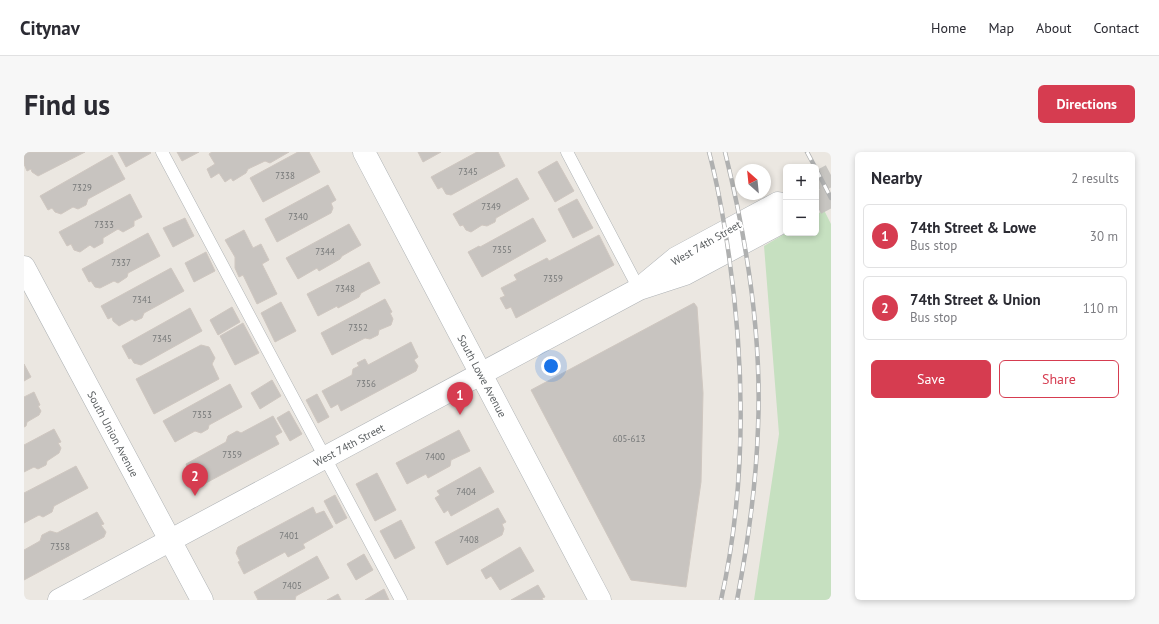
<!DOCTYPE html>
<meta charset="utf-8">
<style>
:root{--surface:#fff;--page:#f7f7f7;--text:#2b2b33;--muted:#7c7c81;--line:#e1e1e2;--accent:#d63c50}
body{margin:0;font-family:"PT Sans",sans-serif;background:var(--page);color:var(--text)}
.controls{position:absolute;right:12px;top:12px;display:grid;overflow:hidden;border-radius:6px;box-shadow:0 2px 6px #0003}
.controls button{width:36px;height:36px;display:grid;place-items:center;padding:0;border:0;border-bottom:1px solid var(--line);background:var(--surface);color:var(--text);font:20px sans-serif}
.compass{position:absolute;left:711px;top:12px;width:36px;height:36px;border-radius:50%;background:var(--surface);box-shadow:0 2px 6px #0003;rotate:333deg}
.you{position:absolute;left:527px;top:214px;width:14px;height:14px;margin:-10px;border:3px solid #fff;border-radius:50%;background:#1a73e8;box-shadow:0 0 0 6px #1a73e833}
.badge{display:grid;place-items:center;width:26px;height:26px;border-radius:50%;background:var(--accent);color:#fff;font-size:13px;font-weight:700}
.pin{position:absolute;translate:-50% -33px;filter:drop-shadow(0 1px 2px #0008)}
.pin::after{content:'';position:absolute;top:21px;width:14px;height:12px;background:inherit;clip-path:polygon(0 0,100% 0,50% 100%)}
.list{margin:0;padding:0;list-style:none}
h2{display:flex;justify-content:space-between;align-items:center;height:52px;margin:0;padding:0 16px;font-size:17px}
h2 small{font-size:13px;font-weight:400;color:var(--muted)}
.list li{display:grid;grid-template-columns:26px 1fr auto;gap:12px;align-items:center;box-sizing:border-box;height:64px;margin:0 8px 8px;padding:0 8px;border:1px solid var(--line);border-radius:6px}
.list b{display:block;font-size:15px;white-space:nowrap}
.list p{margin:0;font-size:13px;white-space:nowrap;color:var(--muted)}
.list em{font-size:13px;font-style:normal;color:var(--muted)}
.actions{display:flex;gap:8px;padding:12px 16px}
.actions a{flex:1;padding:9px 0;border:1px solid var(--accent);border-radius:6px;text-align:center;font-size:14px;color:var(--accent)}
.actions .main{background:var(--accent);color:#fff}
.map{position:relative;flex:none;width:807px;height:448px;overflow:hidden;border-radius:6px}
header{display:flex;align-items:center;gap:24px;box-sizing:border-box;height:56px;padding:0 20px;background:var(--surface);border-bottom:1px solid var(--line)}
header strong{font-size:19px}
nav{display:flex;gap:22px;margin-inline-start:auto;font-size:14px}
.intro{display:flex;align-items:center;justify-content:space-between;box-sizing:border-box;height:96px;padding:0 24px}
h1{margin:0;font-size:28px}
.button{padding:10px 18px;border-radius:6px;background:var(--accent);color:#fff;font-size:14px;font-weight:700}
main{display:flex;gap:24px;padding:0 24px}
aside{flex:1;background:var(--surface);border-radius:6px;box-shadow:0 2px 6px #0003}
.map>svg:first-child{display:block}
.green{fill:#c6e0c0}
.building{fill:#c8c4c0;stroke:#cfc7c0}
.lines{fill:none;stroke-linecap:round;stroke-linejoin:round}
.secondary-tunnel{stroke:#c7c5c1;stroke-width:22;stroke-dasharray:22 11;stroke-linecap:butt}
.lane-casing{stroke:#afb3b5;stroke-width:13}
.street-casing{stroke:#afb3b5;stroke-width:23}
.secondary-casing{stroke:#aeb2b5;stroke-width:23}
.lane{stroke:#fff;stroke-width:12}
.street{stroke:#fff;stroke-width:22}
.secondary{stroke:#fff;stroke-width:22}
.rail-casing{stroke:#afb0b0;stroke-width:4.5}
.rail{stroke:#fff;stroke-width:3;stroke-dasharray:9;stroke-linecap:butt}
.labels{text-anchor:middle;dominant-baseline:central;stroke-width:4;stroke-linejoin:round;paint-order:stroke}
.number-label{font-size:9px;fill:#767878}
.street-label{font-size:11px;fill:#5a5e60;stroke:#fff}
</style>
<header>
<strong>Citynav</strong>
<nav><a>Home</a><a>Map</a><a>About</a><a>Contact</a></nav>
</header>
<div class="intro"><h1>Find us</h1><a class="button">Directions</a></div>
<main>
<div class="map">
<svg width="807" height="448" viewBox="0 0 807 448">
<rect width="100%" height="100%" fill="#ebe7e1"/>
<path class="green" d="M800,58L807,72V448H730L755,282L740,94L762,81H792V63Z"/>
<path class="building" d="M3,0H61L14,24L8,20L7,17L3,19L0,12V2Z
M94,0H126L127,1L102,15Z
M153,0H175L158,9Z
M188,0H265L246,11L241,9L224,17L222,21L209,29L207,26L201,30L195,21L187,26L183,17L191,12L185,2Z
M274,0H285L296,20L239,50L226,26Z
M394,0H417L399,10Z
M453,0H474L481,14L427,43L422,42L418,35L414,37L407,25Z
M88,3L101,27L64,47L62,53L54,57L49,55L37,62L31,60L28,56L24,58L16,44Z
M533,9L550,39L531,50L514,20Z
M493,26L505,47L472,66L471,70L463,74L458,73L447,80L442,78L439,73L436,74L429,62Z
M304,33L312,48L307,51L309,56L307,61L253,90L241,67Z
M106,42L118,65L110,69V74L99,80L94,77L79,86V91L70,96L66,93L56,100L50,98L47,92L43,94L35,80Z
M553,47L569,76L549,86L534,57Z
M161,66L170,84L149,95L139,76Z
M509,66L522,89L458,125L444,100L455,94L456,95Z
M325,72L337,93L318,104L316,107L295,119L293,116L274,127L262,106Z
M220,78L229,96L237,92L245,108L238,112L253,142L233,152L219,123L215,125L211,116V105L201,88Z
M124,81L136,104L104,121L103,125L94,131L90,129L76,136L71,135L67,129L65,130L58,117Z
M575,83L590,113L492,166L487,155L482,157L476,146L481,144L477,136L493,128L490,123L523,106L525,109Z
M182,100L191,119L170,130L161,111Z
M345,110L356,131L337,141L335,145L314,156L313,154L294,164L283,142Z
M147,116L160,139L120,161L118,166L111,169L108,167L95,174L89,169L88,165L84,167L77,154Z
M361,147L368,160L366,161L369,167L367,173L355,178L354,183L346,187L341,186L308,203L297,181Z
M257,150L272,179L251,190L237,161Z
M670,151L673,155L679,241L677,330L662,435L607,428L507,238Z
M208,155L216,170L194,183L186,168Z
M166,156L178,179L117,213L110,211L107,206L105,207L98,194Z
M219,171L235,201L211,213L196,184Z
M387,190L394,205L390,208L394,214L392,219L317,259L314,252L307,256L298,239L328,223L329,217L335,214L333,211L341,207L344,213Z
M177,193L185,195L191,206L188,212L195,227L130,262L112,227Z
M0,212L7,225L0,229Z
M248,228L257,244L236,257L227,241Z
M206,232L218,255L185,273L184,277L177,281L171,279L151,290L139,269Z
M10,240L16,253L14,254L17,259L15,263L3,270L2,274L0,275V245Z
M293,242L305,265L294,271L282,248Z
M265,259L278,282L266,289L253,266Z
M249,264L258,280L251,284L255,292L180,332L174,330L171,324L168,325L162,312L202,290L204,284L213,279L217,281Z
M30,277L37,290L34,291L37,296L35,301L23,309L22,313L14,317L10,315L0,320V293Z
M435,278L446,299L427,308L426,314L404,326L402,322L383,332L372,311Z
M52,314L64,336L30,354L28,360L19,365L15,363L0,371V341Z
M456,315L470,340L427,364L424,358L420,361L411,346L416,343L413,339Z
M353,321L372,358L351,369L332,332Z
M311,343L323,366L312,372L300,349Z
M289,355L292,362L300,359L309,375L279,392L281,396L264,405L261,400L220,422L214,410L216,409L212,401L214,395Z
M474,356L482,370L478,372L480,377L478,383L423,413L411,390Z
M73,360L80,372L77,373L82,380L80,385L0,428V398L16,389L18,383L26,379L33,381Z
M377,368L391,396L371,407L356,379Z
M496,395L510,419L476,438L467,424L462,427L457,418Z
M340,402L349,418L332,428L323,412Z
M293,404L305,426L272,444L271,448H234L230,440Z
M514,433L521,445L518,446L519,448H487Z
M360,437L365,448H341Z
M314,442L317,448H303Z"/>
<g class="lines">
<path class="secondary-tunnel" d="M792,31L807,23
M792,52L807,44"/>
<g class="lane-casing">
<path id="lane" d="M138,0L377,448
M543,0L615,137"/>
</g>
<g class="street-casing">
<path id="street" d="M340,0L576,448
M0,115L178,448"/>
</g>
<g class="secondary-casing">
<path id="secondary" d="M623,130L652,106L754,51
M35,448L615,137L661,122L762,68"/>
</g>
<use href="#lane" class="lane"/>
<use href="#street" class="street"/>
<use href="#secondary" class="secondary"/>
<g class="rail-casing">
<path id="rail" d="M685,0C694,34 700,69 705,104C721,217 722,337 697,448
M701,0C723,89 738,185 734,276C732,334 724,391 713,448
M783,0L791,15
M792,17L807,46"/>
</g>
<use href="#rail" class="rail"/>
</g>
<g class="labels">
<g class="number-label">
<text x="444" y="19">7345</text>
<text x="261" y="23">7338</text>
<text x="58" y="35">7329</text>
<text x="467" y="54">7349</text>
<text x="274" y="64">7340</text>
<text x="80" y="72">7333</text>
<text x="478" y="97">7355</text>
<text x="301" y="99">7344</text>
<text x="97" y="110">7337</text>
<text x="529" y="126">7359</text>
<text x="321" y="136">7348</text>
<text x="118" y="147">7341</text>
<text x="334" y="175">7352</text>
<text x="138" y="186">7345</text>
<text x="342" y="231">7356</text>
<text x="178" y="262">7353</text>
<text x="605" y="286">605-613</text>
<text x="208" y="302">7359</text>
<text x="411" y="304">7400</text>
<text x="442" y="339">7404</text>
<text x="265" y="383">7401</text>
<text x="445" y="387">7408</text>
<text x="36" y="394">7358</text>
<text x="268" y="433">7405</text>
</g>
<g class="street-label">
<text transform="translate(682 91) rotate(-30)">West 74th Street</text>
<text transform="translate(458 224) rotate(62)">South Lowe Avenue</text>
<text transform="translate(89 282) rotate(62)">South Union Avenue</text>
<text transform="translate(325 293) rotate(-28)">West 74th Street</text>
</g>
</g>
</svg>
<div class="controls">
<button>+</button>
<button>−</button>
</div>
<svg class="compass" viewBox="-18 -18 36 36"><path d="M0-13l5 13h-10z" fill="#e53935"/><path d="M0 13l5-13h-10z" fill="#7c7c81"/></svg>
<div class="you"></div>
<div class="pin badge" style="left:436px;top:263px">1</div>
<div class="pin badge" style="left:171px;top:344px">2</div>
</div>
<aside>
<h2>Nearby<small>2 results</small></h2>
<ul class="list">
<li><span class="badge">1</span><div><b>74th Street &amp; Lowe</b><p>Bus stop</p></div><em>30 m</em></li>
<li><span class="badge">2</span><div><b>74th Street &amp; Union</b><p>Bus stop</p></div><em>110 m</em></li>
</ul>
<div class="actions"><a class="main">Save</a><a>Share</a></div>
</aside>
</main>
